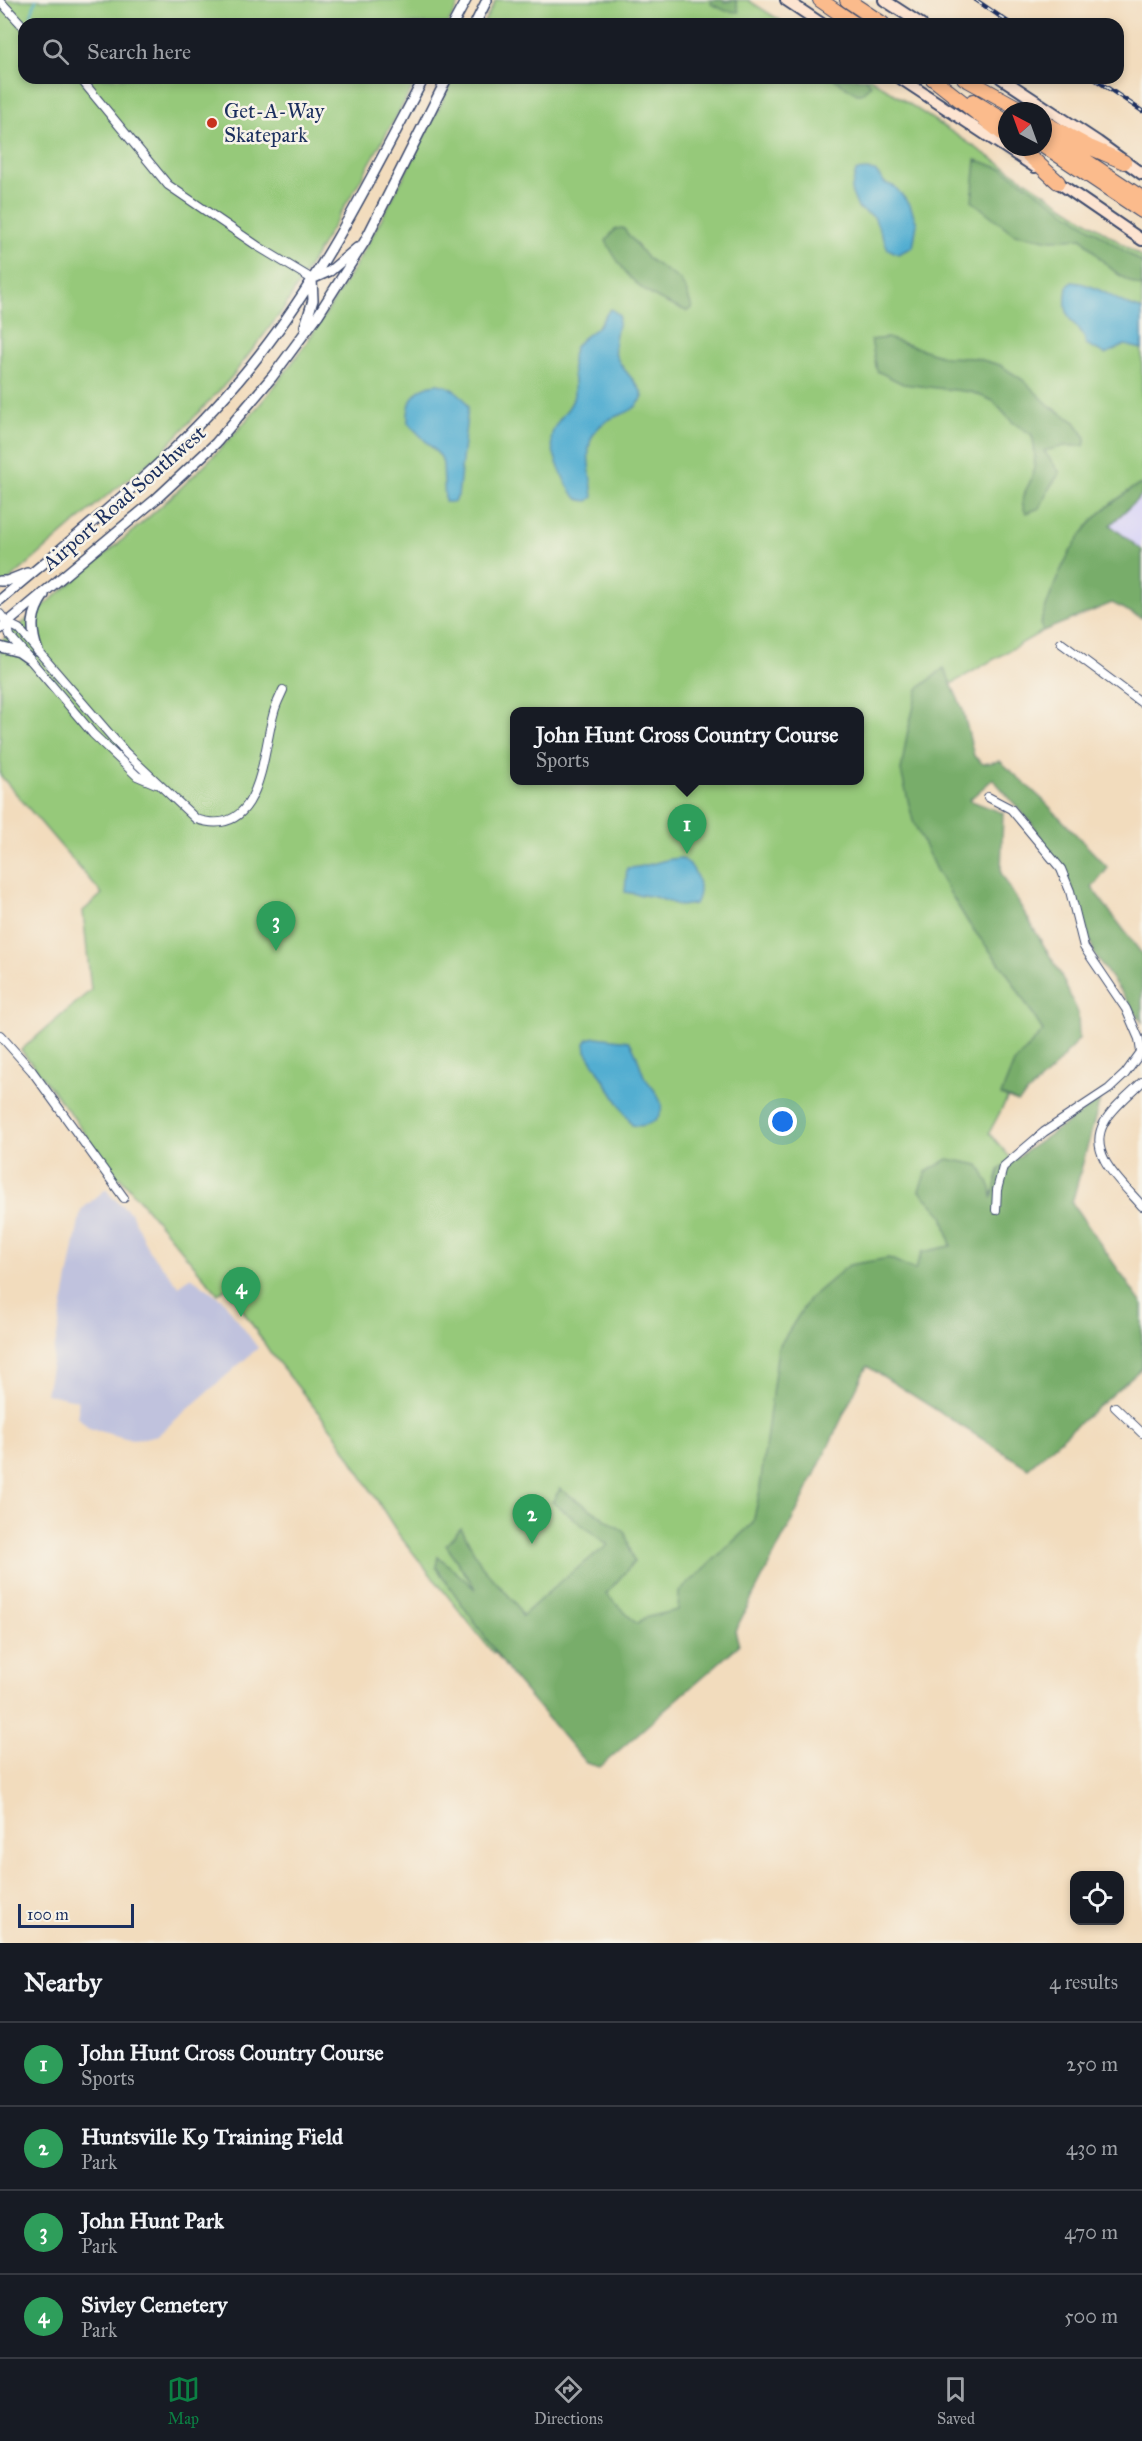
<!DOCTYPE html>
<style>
:root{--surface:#171b24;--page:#242831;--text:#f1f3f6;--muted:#9ea1a6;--line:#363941;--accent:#0b8043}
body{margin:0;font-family:"IM FELL Great Primer",serif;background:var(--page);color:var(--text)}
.controls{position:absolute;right:18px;bottom:18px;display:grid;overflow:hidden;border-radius:12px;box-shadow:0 3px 9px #0003}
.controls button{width:54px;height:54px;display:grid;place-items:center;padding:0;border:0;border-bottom:2px solid var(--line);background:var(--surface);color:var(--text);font:30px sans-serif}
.compass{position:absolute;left:998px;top:102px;width:54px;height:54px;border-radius:50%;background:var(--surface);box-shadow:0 3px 9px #0003;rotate:319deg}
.scale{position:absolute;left:18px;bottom:15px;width:116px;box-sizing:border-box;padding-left:6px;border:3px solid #1b2f5e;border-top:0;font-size:16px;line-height:21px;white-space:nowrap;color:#1b2f5e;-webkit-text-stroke:4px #f7f3e8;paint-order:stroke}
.you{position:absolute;left:783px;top:1122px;width:21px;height:21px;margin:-15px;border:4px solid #fff;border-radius:50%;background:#1a73e8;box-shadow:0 0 0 9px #1a73e833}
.badge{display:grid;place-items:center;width:39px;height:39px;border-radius:50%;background:var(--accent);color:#fff;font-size:20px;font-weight:700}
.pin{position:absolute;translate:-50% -50px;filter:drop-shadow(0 2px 3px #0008)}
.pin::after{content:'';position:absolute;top:32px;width:21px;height:18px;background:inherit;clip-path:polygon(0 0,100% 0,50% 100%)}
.popup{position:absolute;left:510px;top:707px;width:354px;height:78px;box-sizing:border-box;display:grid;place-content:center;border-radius:12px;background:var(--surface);filter:drop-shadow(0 2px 4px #0005);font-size:20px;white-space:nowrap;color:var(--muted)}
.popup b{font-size:22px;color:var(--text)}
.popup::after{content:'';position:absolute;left:50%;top:100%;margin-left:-12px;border:12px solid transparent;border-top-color:var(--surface)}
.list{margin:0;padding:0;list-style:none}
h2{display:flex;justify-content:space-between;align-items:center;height:78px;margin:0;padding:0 24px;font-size:26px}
h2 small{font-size:20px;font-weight:400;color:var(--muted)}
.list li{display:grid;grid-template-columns:39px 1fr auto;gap:18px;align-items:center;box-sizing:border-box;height:84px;padding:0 24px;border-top:2px solid var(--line)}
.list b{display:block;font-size:22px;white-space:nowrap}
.list p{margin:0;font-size:20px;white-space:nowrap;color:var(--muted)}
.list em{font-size:20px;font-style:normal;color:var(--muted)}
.icon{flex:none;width:33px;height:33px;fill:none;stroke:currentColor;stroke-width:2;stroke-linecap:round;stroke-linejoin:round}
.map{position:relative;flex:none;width:1142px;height:1943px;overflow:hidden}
.search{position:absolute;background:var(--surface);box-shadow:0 3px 9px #0003;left:18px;right:18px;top:18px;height:66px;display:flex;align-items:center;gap:15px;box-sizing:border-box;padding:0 21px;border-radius:18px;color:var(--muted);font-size:22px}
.sheet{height:414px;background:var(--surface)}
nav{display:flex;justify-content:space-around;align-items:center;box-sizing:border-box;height:84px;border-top:2px solid var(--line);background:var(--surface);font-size:16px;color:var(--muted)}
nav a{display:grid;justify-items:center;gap:3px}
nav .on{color:var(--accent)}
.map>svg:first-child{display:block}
.built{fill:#dad6f7}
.industrial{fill:#c0c2dd}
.green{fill:#96c97a;stroke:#587c6c;stroke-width:1.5;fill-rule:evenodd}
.forest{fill:#78ad6a;stroke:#4a6e64;stroke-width:1.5}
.water{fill:#53aed1;stroke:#376e98;stroke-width:1.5}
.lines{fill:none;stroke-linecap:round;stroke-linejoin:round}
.stream{stroke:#53aed1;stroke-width:2}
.minor-casing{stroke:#3b496c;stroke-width:10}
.tertiary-casing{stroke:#3b496c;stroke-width:12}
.secondary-casing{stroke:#3b496c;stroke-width:14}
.motorway-casing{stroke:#3b496c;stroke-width:16}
.minor{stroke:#fff;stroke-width:8}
.tertiary{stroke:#fff;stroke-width:9}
.secondary{stroke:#fde4d1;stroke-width:10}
.motorway{stroke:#fbbb8c;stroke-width:14}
.rail-casing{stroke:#1b2f5e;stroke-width:4.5}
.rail{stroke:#f7f3e8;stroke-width:2;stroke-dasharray:7;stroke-linecap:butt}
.poi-dot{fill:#c8321e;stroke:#f7f3e8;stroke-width:2}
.labels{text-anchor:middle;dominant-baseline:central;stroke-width:5;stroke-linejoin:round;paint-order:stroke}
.poi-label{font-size:21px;fill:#1b2f5e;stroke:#f7f3e8;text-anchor:start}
.street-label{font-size:21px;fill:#1b2f5e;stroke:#f7f3e8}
</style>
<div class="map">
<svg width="1142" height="1943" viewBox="0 0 1142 1943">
<rect width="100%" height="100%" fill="#f7f3e8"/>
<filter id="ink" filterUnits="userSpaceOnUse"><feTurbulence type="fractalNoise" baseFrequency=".0167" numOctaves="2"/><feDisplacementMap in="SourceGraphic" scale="12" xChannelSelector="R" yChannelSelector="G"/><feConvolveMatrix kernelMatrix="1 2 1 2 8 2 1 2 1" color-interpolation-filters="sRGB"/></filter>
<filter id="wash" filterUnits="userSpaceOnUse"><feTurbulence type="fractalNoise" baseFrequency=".008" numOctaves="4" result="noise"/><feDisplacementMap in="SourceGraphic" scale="24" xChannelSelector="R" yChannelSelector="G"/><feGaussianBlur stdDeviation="1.35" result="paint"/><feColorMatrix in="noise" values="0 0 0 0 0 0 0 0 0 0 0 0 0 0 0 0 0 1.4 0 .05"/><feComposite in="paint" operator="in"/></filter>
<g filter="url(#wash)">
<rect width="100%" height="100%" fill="#f2dcbd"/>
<path class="built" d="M1142,495V550L1110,525Z"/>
<path class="industrial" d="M106,1189L111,1196L131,1213L149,1251L179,1286L191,1277L223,1300L258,1348L158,1435L144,1438L129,1439L89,1428L78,1417V1400L46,1394L81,1210Z"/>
<path class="green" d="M0,0H461L448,24H24V78H418L358,184L283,310L230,379L158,456L104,498L0,588Z
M496,0H748L786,24H483Z
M454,78H870L1142,257V495L1106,529L1043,631L923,700L1058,1003L989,1133L1028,1178L944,1273L842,1306L735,1631L635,1627L607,1597L609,1546L493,1653L399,1535L334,1432L270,1352L238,1303L226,1288L218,1294L120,1177L116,1179L74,1118L21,1050L91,990L83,911L102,894L0,775V642C90,566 186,494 261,403C342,305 397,190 454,78ZM514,712H860V780H514Z"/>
<path class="forest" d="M711,0H723L724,2L736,0L739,12L726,11L711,4Z
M833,78H865L871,85L861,94H857Z
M976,160L1003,169L1142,263V287C1115,277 1100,259 1082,238L1052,240L1014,234L972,201Z
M623,228L647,258L680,280L686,290L692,308L687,311C645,297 626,280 606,241L615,229Z
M887,338L946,357L975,358L1000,365L1023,380L1050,406L1075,422L1086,438L1084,446H1065L1044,451L1060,473L1050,487L1040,508L1026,513C1016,494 1030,490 1033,473C1036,461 1035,447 1032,435L1012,422L993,401L971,392L903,384L877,371L871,340Z
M1142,484V495L1110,525L1142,550V618L1112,603L1043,631L1040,624C1058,573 1074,527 1122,496C1128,491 1135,486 1142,484Z
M944,668L963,710L974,756L983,764L1000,761L1042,799L1108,868L1092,888L1142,954V1022L1095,955L1074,893L1059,865L1032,824L993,779L969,800L1003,813L1001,873L1060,973L1078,1013L1079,1039L1052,1070L1018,1102L1001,1095L1014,1063L1043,1031L1007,973L969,924L936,870L913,821L901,771L907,735L918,689Z
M1100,1100L1072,1203L1142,1304V1368L1028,1468L867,1366L800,1505L735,1631L739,1645L600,1767L586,1763L512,1676L436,1567L438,1556L476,1590L446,1545L461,1528L482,1566L516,1604L522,1616L563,1579L608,1545L552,1502L560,1489L625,1532L634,1562L606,1594L637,1624L644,1618L678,1610L679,1592L753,1523L759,1495L778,1348L809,1299L849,1265L889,1258L915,1270L922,1252L951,1246L943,1216L919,1190L926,1172L948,1159L979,1165L991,1188L992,1198L999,1170Z"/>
<path class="water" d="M866,170L875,171L885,183L895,187L910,205L917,224L913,247L898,254L888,249L874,217L858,208L851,191L856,171Z
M1072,282C1092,284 1107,294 1124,303C1129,306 1136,307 1142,310V349L1125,345L1105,354L1086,344C1084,333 1081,331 1074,324C1064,314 1065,300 1067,287Z
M611,309L619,315C619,328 612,340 615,353C621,372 640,382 643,397C636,409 629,412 617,416C577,431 590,463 593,497L588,501C584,500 579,501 576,497C566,488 548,447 552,434C555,420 569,412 573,399C578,383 568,364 574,349C578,339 590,334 597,327C603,321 605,314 611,309Z
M437,384C449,385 464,394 468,407L458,496L454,502H445L443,464L441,457L408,423C407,401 414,387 437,384Z
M682,858C697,868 704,888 695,904L681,906L655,897L625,892L627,868C647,868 663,858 682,858Z
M596,1037L629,1041C637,1051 639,1065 644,1076C648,1083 654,1088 658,1096C669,1115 651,1129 632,1125L586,1051L585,1043L588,1039Z"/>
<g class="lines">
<path class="stream" d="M31,15L36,0"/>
</g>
</g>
<g filter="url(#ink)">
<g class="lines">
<g class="minor-casing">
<path id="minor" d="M0,1L24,27
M80,78L168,185L259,247L312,279
M0,614L7,623L19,629L126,753L196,819C263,841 262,752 274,712C276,704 280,697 283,690
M7,623L10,636L93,734L137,776L156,784
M1061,643L1142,703
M988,797L1011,809L1061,869L1070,891L1084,947L1126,1009L1139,1039L1141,1052L1125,1074L1109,1089L1044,1132L1003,1167L997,1190L996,1210
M0,1035L32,1071L124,1198
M1142,1082C1130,1094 1112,1108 1104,1123C1086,1155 1124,1184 1142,1206
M1115,1407L1142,1433"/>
</g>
<g class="tertiary-casing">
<path id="tertiary" d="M453,24L466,0
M475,24L487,0
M312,279L330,271L357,248
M305,326L313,300L312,279
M0,581H7L27,573
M0,600C91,523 187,449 260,354C326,270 374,172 424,78
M0,629L156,499L216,443L272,377L318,315L365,241L447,78
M0,647L19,652L29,659
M38,651C30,629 31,614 44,595"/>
</g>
<g class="secondary-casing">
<path id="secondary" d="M786,0L822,24
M884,0L921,24
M900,78L1035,167
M1001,78L1098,142L1142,174
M1053,179L1142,240"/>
</g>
<g class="motorway-casing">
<path id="motorway" d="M820,0L855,24
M847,0L883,24
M932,78L1007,137
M964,78L1024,111
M973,101L1007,122
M1043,122L1089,147L1124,162
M1043,132L1142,198
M1043,145L1142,211
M1020,147L1058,182"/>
</g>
<use href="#minor" class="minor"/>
<use href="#tertiary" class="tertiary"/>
<use href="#secondary" class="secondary"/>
<use href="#motorway" class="motorway"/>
<g class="rail-casing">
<path id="rail" d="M976,0L1011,24
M1093,78L1142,111"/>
</g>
<use href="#rail" class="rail"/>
</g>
</g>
<circle class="poi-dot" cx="212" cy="123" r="6"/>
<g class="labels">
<g class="poi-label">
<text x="224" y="111">Get-A-Way<tspan x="224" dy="24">Skatepark</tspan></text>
</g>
<g class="street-label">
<text transform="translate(124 498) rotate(-41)">Airport Road Southwest</text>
</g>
</g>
</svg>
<div class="controls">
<button><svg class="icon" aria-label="locate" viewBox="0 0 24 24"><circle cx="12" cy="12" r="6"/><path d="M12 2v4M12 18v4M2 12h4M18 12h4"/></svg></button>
</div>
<svg class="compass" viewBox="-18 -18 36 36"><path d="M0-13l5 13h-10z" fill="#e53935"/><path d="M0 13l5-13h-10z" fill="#9ea1a6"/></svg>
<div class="scale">100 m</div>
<div class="you"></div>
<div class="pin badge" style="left:687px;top:854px;background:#2e9e5b">1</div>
<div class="popup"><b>John Hunt Cross Country Course</b>Sports</div>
<div class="pin badge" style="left:532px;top:1544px;background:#2e9e5b">2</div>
<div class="pin badge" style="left:276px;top:951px;background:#2e9e5b">3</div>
<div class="pin badge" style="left:241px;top:1317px;background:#2e9e5b">4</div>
<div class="search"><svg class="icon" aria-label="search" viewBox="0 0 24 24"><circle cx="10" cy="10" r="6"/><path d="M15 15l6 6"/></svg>Search here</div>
</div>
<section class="sheet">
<h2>Nearby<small>4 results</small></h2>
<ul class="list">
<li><span class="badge" style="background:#2e9e5b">1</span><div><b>John Hunt Cross Country Course</b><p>Sports</p></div><em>250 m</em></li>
<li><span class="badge" style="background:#2e9e5b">2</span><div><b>Huntsville K9 Training Field</b><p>Park</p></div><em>430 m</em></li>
<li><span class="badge" style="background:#2e9e5b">3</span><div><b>John Hunt Park</b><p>Park</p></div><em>470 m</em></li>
<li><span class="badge" style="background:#2e9e5b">4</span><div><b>Sivley Cemetery</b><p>Park</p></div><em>500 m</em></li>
</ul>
</section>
<nav>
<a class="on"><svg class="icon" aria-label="map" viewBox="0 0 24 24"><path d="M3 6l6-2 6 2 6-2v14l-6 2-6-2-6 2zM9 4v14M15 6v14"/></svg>Map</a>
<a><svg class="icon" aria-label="directions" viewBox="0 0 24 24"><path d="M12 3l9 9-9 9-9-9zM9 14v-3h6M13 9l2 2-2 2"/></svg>Directions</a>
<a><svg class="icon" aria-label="saved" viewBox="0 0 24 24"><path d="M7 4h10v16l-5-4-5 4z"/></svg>Saved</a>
</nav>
